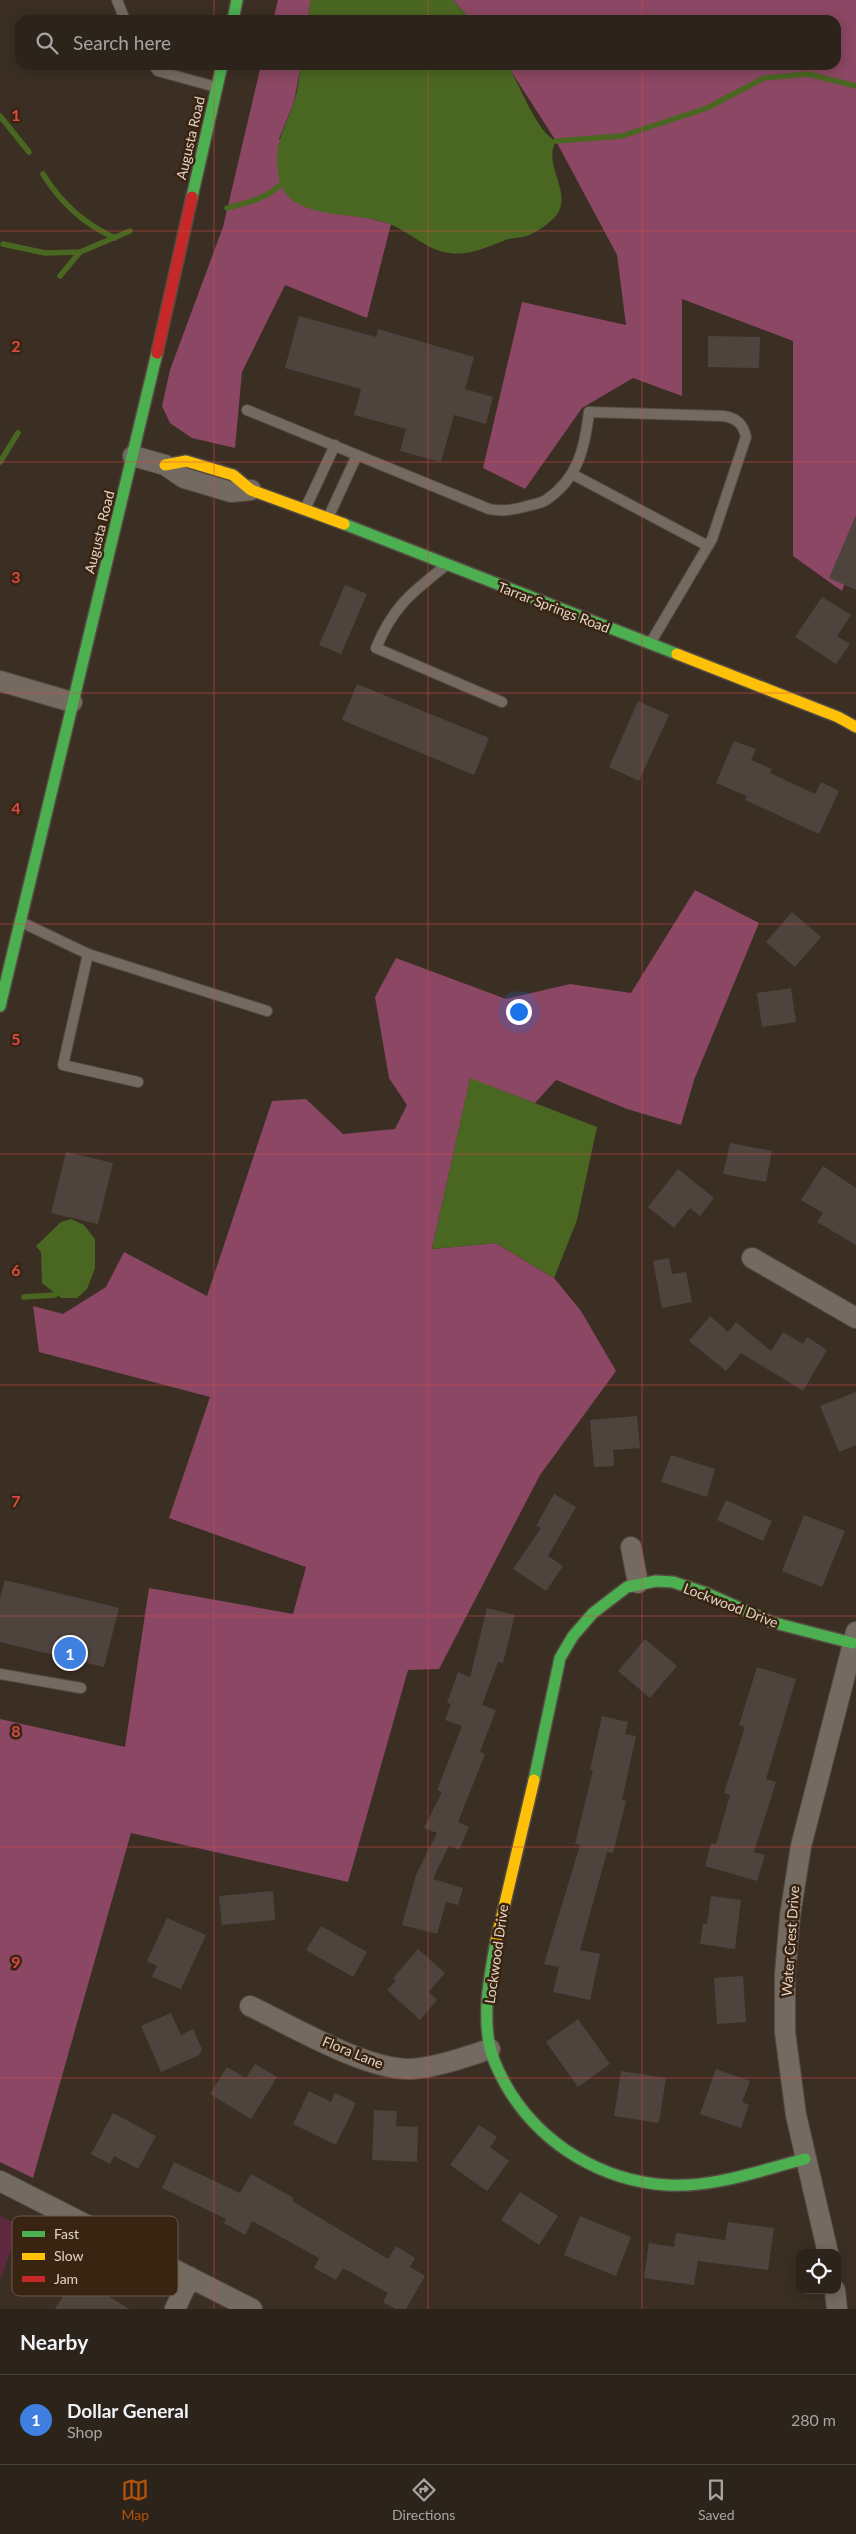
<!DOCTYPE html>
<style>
:root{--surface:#2c231b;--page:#342b24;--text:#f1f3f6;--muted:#a6a4a3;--line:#48403a;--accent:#b45309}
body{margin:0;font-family:Lato,sans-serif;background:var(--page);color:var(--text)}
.controls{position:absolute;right:15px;bottom:15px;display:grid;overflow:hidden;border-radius:10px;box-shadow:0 2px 12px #0003}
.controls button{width:45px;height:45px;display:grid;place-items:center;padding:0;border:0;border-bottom:1px solid var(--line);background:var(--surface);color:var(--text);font:25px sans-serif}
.you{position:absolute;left:518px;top:1011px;width:18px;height:18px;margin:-12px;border:4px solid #fff;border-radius:50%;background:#1a73e8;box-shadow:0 0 0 8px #1a73e833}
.badge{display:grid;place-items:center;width:32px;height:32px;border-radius:50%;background:var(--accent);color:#fff;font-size:16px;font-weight:700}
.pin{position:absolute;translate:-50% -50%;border:2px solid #fff;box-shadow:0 1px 5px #0006}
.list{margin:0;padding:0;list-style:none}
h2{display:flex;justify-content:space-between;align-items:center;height:65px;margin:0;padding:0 20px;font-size:21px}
h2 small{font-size:16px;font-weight:400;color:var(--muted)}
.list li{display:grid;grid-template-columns:32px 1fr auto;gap:15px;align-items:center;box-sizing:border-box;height:90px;padding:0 20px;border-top:1px solid var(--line)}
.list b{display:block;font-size:19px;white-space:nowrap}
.list p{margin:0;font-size:16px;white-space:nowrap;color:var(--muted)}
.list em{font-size:16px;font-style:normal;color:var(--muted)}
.icon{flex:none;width:28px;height:28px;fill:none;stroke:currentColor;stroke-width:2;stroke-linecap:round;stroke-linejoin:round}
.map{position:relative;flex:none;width:856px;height:2309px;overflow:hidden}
.search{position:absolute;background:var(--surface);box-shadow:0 2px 12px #0003;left:15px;right:15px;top:15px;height:55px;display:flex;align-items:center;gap:12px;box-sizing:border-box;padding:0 18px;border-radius:15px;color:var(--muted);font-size:19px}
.sheet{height:155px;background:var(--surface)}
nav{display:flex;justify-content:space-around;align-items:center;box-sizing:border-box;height:70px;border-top:1px solid var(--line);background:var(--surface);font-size:14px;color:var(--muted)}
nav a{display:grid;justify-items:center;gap:2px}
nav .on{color:var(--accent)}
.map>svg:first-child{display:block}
.green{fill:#5e283f}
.forest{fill:#8b4763}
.water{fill:#4a6721}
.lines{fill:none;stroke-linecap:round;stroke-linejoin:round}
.stream{stroke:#4a6721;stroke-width:5.5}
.building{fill:#4f433d}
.lane-casing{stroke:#564b43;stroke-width:12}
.street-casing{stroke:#564b43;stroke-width:22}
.fast-casing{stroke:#564b43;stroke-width:14}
.slow-casing{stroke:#564b43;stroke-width:14}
.jam-casing{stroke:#564b43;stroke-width:14}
.lane{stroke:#736a62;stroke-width:10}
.street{stroke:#736a62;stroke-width:20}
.fast{stroke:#4caf50;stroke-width:11}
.slow{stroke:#ffc107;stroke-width:11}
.jam{stroke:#c62828;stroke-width:11}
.grid{fill:none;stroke:#d84a48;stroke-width:1;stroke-opacity:0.55}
.labels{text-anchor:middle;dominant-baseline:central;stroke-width:5;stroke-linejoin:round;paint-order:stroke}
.street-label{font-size:14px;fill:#e0d2c7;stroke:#392411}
.key{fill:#392411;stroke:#6b5848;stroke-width:1}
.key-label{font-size:14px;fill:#e0d2c7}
.grid-label{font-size:16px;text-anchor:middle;font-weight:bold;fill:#d84a48;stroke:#392411;stroke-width:5;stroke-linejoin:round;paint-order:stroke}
</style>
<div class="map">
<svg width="856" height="2309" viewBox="0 0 856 2309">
<rect width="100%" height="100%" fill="#3b2f24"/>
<path class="green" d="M0,2216L21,2225L0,2280Z"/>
<path class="forest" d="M278,0H311L307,20H273Z
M453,0H856V552L842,591L793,556V341L682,299V396L633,378L582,408L525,489L483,468L522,302L626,325L617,255L556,141L507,65H836V20H471Z
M261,65H301L294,102L279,139L368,218L391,224L367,318L285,285L242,372L235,448L192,438L170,423L162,406L170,370L223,227Z
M695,890L759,923L694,1080L681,1125L627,1109L556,1080L535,1103L470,1079L432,1249L496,1243L554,1278L581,1311L616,1371L540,1475L439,1669L408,1670L348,1882L131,1833L33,2178L0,2162V1719L125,1747L149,1588L293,1614L306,1567L169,1518L210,1397L39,1352L33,1306L63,1314L106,1287L124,1252L207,1296L272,1101L306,1099L343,1134L395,1129L407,1105L389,1078L375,997L396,958L506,999L570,984L631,993Z"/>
<path class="water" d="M311,0H453L471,20H307Z
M301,65H507C521,85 535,131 556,141C541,167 578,196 552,220C545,226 533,235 523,237C518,238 513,238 508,239C490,246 470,256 450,253C428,251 411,233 392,225C360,210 298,222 281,186C279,182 279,176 278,171C274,143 285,128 294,102C298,90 299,78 301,65Z
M470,1078L597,1127L577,1220L554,1278L496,1243L432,1249Z
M71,1219L84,1225L95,1239V1268L87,1289L77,1298H61L42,1283L41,1252L36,1246L61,1222Z"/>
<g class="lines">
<path class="stream" d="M0,116L29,152
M556,141L622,136L707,108L764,78L808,74L856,86
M43,174C60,202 84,224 115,238
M227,208C247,203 265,199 280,185
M3,244L45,253L80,252L130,231
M60,276L80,252
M0,462L18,433
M24,1297L55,1295"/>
</g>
<path class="building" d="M299,316L376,337L378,329L474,357L465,389L493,397L486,424L454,415L441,462L400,451L406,429L354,415L361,389L285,368Z
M708,336L760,337L759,368L708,367Z
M856,515V590L829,578Z
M345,585L367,594L341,654L319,645Z
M822,597L851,615L837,636L850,644L836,664L795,637Z
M357,684L489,738L474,775L342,720Z
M638,701L669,715L639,781L609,767Z
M734,741L756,749L751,760L772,769L770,773L815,794L821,782L839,791L819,834L745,800L747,796L716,783Z
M792,912L821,937L795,967L766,942Z
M791,988L796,1022L762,1027L757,993Z
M730,1143L772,1151L766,1182L723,1174Z
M66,1152L113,1163L98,1224L51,1213Z
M823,1166L856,1188V1245L817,1222L823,1213L801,1200Z
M678,1169L714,1198L700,1216L690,1208L674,1228L648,1207Z
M669,1258L672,1274L686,1272L692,1302L662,1308L653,1261Z
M710,1316L728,1332L736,1322L771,1351L783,1332L803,1344L807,1337L827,1350L803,1391L741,1353L726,1371L689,1341Z
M856,1392V1445L839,1452L820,1406Z
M637,1416L640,1448L613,1450L614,1466L594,1467L590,1420Z
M671,1455L715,1469L707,1497L661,1482Z
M554,1494L576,1507L548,1556L563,1566L546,1591L513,1569L541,1528L536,1526Z
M726,1500L772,1521L763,1541L717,1520Z
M804,1515L845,1531L822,1587L782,1571Z
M5,1580L119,1608L104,1667L0,1642V1599Z
M487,1608L515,1615L503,1663L498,1662L482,1705L496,1710L480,1752L485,1754L458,1822L469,1827L459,1850L449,1845L433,1879L463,1888L458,1905L446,1902L437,1934L402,1925L416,1875L437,1833L424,1828L442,1792L437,1790L462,1726L445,1720L451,1704L447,1703L458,1672L470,1677Z
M645,1639L677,1666L650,1698L618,1671Z
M757,1667L796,1679L766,1779L776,1782L754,1852L765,1855L757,1881L705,1866L711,1843L716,1844L730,1795L724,1793L745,1727L739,1725Z
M602,1716L628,1722L625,1734L636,1736L622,1800L626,1801L613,1853L607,1852L580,1950L600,1954L590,2000L553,1992L559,1967L544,1964L580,1845L575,1844L593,1770H590Z
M273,1891L275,1920L222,1925L219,1896Z
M711,1896L741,1900L735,1949L700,1944L703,1923L707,1924Z
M167,1918L206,1935L181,1989L152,1977L157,1966L147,1961Z
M321,1926L367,1952L353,1977L306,1950Z
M418,1949L445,1973L429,1992L437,2000L420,2020L387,1990L396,1981L393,1978Z
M743,1976L746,2022L717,2024L714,1978Z
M171,2013L181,2035L193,2029L202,2049L199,2055L161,2072L141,2026Z
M578,2019L610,2064L578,2087L546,2042Z
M255,2064L277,2077L251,2119L210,2094L227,2067L246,2078Z
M716,2069L750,2081L742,2102L749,2105L741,2128L700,2114Z
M621,2071L666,2078L659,2123L614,2116Z
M309,2091L331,2102L335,2093L356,2103L336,2145L293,2124Z
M374,2110L397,2111L396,2126L418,2127L417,2162L372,2160Z
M113,2113L156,2136L138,2169L114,2156L110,2164L91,2154Z
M479,2125L497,2137L490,2147L509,2161L487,2191L450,2165Z
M174,2162L240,2193L251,2174L294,2198L292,2201L388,2259L396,2246L415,2258L410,2267L425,2276L406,2309H396L383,2302L388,2293L343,2268L336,2280L314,2268L319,2258L252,2221L245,2235L224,2223L226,2219L162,2188Z
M520,2192L558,2216L539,2245L501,2220Z
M580,2216L631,2237L616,2276L564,2255Z
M728,2222L774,2228L768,2270L698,2261L694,2285L644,2278L649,2243L674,2247L676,2233L725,2240Z
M76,2276L129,2309H55Z"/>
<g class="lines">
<g class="lane-casing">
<path id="lane" d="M117,0L125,20
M153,65L158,71L216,87
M247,410L489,509C501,512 512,510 524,507C530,505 540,504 546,500C578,479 585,447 589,412L723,416C737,418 743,424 746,437L712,539L651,642
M572,474L708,546
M306,507L335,445
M328,518L357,455
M444,567C410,594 393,607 376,648L502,702
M21,922L88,954L63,1065L138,1082
M88,954L267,1011
M0,1674L81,1688"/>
</g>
<g class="street-casing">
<path id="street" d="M133,456L165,465L184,478L231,492L251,490
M0,681L72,702
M752,1258L856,1318
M631,1547L638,1583
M250,2006C292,2026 367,2071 412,2069C438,2067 465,2057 490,2049
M0,2181L252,2309
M828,2253L796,2115L785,2032V1974L790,1916L801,1846L856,1632
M835,2290L837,2309
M175,2309L190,2277"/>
</g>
<g class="fast-casing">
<path id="fast" d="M233,20L237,0
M192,197L222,65
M344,524L677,654
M0,1006L157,353
M534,1780L560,1658L573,1636L593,1613L627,1587L656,1581L673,1582L706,1593L771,1622L852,1643
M496,1941C490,1975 483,2009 489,2043C492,2060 501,2077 510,2092C544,2146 603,2181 667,2185C714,2188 761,2170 805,2159"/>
</g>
<g class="slow-casing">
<path id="slow" d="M165,465L186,461L233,475L251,490L344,524
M677,654L838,717L856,727
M496,1941L534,1780"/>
</g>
<g class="jam-casing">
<path id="jam" d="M157,353L192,197"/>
</g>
<use href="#lane" class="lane"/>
<use href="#street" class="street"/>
<use href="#fast" class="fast"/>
<use href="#slow" class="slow"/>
<use href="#jam" class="jam"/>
</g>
<path class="grid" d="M214,0V20M428,0V20M642,0V20M214,65V2309M428,65V2309M642,65V2309M0,231H856M0,462H856M0,693H856M0,924H856M0,1154H856M0,1385H856M0,1616H856M0,1847H856M0,2078H856"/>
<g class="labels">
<g class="street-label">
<text transform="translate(190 138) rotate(-77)">Augusta Road</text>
<text transform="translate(99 532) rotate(-76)">Augusta Road</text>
<text transform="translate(554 607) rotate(21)">Tarrar Springs Road</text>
<text transform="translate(731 1605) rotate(21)">Lockwood Drive</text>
<text transform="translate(790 1941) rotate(-86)">Water Crest Drive</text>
<text transform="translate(496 1954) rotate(-82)">Lockwood Drive</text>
<text transform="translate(353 2052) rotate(22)">Flora Lane</text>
</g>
</g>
<rect x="12" y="2216" width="166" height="80" rx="8" class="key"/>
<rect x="22" y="2231" width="23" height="6" fill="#4caf50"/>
<rect x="22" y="2253" width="23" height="7" fill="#ffc107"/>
<rect x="22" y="2276" width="23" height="6" fill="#c62828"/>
<g class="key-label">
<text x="54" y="2239">Fast</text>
<text x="54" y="2261">Slow</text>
<text x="54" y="2284">Jam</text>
</g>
<g class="grid-label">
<text x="16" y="121">1</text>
<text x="16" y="352">2</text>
<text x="16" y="583">3</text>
<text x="16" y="814">4</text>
<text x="16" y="1045">5</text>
<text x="16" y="1276">6</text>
<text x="16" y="1507">7</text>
<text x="16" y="1737">8</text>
<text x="16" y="1968">9</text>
</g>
</svg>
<div class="controls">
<button><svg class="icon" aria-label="locate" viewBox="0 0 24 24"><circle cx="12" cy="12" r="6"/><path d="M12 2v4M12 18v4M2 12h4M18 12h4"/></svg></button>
</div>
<div class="you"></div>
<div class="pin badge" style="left:70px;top:1653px;background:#3f7fe0">1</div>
<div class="search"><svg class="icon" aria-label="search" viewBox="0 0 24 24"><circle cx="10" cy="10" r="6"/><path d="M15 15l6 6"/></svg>Search here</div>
</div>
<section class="sheet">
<h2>Nearby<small></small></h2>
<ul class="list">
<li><span class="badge" style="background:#3f7fe0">1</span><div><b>Dollar General</b><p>Shop</p></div><em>280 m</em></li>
</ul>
</section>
<nav>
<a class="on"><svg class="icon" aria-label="map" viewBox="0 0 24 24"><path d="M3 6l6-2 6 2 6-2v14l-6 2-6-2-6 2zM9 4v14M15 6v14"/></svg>Map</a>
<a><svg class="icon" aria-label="directions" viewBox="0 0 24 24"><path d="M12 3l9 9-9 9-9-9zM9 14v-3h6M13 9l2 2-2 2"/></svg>Directions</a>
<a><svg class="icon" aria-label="saved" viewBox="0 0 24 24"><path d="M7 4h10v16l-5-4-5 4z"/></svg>Saved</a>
</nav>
